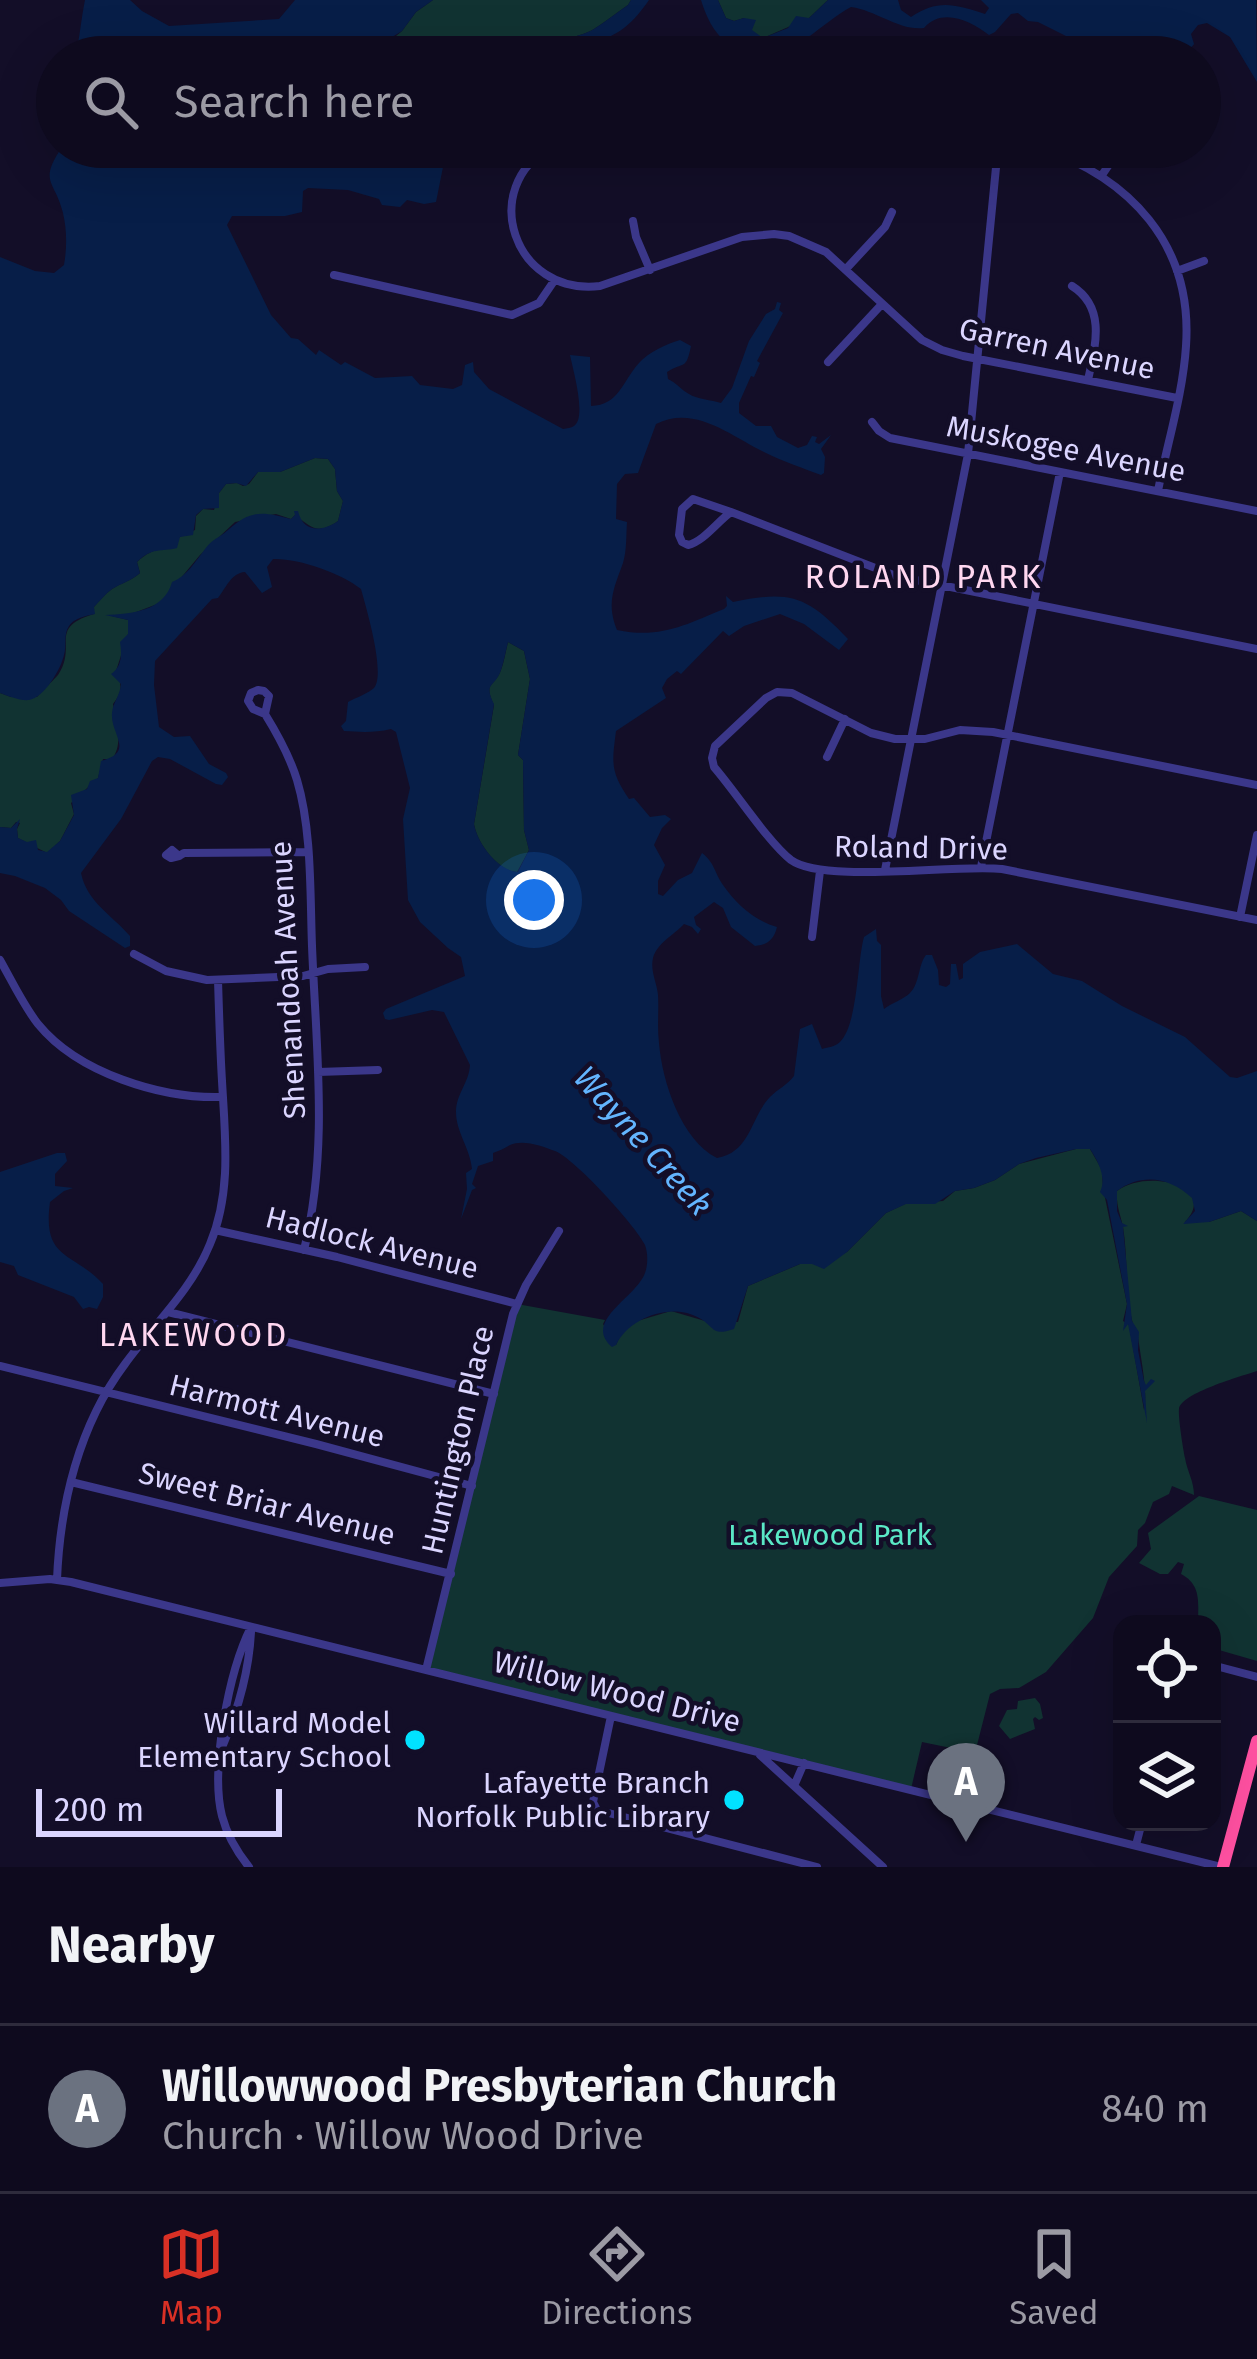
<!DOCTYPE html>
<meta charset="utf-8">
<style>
:root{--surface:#0e0a1e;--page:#1c182b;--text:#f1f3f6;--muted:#9b9aa4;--line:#2e2b3c;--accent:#d93025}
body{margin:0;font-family:"Fira Sans",sans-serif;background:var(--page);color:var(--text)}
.controls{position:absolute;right:36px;bottom:36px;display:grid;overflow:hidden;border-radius:24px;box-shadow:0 12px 48px #0002}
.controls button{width:108px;height:108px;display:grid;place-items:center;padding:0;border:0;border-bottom:3px solid var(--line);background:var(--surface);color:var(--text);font:60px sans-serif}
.scale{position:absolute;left:36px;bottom:30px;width:246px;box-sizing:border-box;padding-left:12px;border:6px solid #dbd5ff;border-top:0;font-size:33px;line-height:42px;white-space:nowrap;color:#dbd5ff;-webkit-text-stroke:9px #130e28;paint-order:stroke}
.you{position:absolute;left:534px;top:900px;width:42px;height:42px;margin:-30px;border:9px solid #fff;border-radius:50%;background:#1a73e8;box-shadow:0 0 0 18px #1a73e833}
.badge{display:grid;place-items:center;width:78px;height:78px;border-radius:50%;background:var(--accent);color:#fff;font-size:39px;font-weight:700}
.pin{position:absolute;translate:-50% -99px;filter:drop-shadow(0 3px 6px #0008)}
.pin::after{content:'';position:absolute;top:63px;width:42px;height:36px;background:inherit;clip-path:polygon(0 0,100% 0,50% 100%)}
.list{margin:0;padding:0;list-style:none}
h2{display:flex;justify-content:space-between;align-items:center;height:156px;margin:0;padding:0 48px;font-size:51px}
h2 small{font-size:39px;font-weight:400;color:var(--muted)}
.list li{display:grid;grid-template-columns:78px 1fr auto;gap:36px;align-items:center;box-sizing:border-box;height:168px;padding:0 48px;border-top:3px solid var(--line)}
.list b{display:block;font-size:45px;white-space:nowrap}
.list p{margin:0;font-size:39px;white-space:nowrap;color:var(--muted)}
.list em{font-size:39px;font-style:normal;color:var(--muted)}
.icon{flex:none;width:66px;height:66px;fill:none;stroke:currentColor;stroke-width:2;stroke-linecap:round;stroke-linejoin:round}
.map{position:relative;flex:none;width:1257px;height:1867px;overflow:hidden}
.search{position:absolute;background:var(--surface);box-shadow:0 12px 48px #0002;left:36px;right:36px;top:36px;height:132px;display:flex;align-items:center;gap:30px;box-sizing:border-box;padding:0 42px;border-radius:66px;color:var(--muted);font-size:45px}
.sheet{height:324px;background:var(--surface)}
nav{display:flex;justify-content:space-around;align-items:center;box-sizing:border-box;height:168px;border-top:3px solid var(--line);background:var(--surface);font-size:33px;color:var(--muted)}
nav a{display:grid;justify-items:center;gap:6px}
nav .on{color:var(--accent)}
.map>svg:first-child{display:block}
.green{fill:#113332}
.water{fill:#071e48;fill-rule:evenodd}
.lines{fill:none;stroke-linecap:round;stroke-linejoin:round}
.minor{stroke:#3b378a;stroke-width:8}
.highway{stroke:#ff50a1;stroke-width:12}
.poi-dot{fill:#01e2ff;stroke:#130e28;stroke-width:4.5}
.labels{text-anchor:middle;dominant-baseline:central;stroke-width:9;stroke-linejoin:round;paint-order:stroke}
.street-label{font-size:30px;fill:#dbd5ff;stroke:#130e28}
.park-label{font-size:30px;fill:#5ae7c6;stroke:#130e28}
.poi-label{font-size:30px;fill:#dbd5ff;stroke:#130e28;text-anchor:end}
.neighbourhood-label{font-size:33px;letter-spacing:3px;fill:#ffd7f0;stroke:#130e28}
.water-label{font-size:33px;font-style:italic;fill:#63b5ff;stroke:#130e28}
</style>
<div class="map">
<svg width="1257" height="1867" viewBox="0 0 1257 1867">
<rect width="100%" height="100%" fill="#130e28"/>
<path class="green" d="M433,0H631L628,5C616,13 605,22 594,29C577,39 540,45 523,40L511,46L494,49L472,57H376L378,51L402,31L416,12Z
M718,0H828L809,18L763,38L753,33L744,18L734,21L726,18Z
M333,147H423C404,172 394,170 367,162C356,159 345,160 335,157Z
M315,458L328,459L335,469L337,491L343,501L338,521C318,535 312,528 295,515L291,519L276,514L235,522L200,555L160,603L131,614L112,616L128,620V634L116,671C122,685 123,691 113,704C116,722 124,743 112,759H103L98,778L71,803L74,814L60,841L47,853L18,838L17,829L20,823L16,822L11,828L0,827V693L11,697H37C43,689 52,682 58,675C78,645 47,628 94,614V607C99,601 105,594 112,589C121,583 131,581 140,573L137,562C145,554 158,547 168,548L180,537L195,530L196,516L203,509L214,510L219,493L226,484L237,483L243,486L249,484L258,472H280Z
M508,642L524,651L530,679L518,755L523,760L524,830L529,850L517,872C498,871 477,843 474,824L494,705C483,682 494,688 501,670C504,662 506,650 508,642Z
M1076,1149H1090L1102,1170L1103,1188L1127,1304L1123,1321L1129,1325L1144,1410C1148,1393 1141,1359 1138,1337C1137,1324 1135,1334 1132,1320C1125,1292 1128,1257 1123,1227C1120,1213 1116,1205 1117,1191C1147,1168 1219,1186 1185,1222H1209L1241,1211L1257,1221V1371C1242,1376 1181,1393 1179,1409C1178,1417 1183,1448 1185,1458C1187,1471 1194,1481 1194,1495L1172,1486L1169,1494L1153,1502L1145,1523L1138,1530L1137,1546L1109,1577L1093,1618L1046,1672L1019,1688L1000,1689L990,1694L975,1753L922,1742L911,1789L426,1670L517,1304L605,1320L603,1324L616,1345L621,1334L634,1322L671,1311L705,1321L738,1322L748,1286L800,1264H812L847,1252L886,1213L905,1204L943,1201L955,1191L974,1188L995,1180L1019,1164Z
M1199,1496L1257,1510V1661L1212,1648V1624H1198C1198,1603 1202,1585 1181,1574L1184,1564L1178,1562L1168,1574H1160L1139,1563L1151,1549L1148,1533Z
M1035,1698L1040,1704L1043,1718L1039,1720L1035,1717L1033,1719L1035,1729L1010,1739L999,1726L1007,1710L1017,1709L1018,1701Z"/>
<path class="water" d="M85,0H130L142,11L169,26L279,19L295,0H433L416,12L402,31L392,37L391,43L379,51L376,57H75C80,38 81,19 85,0Z
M631,0H649C633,23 620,35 594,42L583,57H472C486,53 510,47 523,40C540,45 577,39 594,29C605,22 616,13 628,5Z
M701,0H718L726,18L734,21L744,18L756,20L752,30L763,38L788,28L796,16L809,18L828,0H898L901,10L911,17C937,0 952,3 985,14L989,8L981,0H1256L1257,82L1230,37L1207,23L1198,25L1191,34L1194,44L1190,49L1193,57H1177L1159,40L1110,49L1090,57H1080L1084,45L1038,22L1028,21L1018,13L1011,14L995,32L989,35C971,21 942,7 924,28C899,31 878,11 851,7C814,27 778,77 733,47C715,36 707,19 701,0Z
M62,147H333L335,157C346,160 357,159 367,162C394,170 405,171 423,147H447L436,202L424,204L407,200L400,207L382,205L379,199L348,190L308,188L303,191L302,212L285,216H232L227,225L271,315L291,338L298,339L316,355L319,350L341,365L345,362L375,378L412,376L420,385L453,389L462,385L465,365L473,362L474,372L489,389L563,429C567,428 571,428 574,426C587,417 573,370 570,355L590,357L591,406C619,405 622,382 639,363C649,352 666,344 680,340L691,346C686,371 684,361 667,372L668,379C677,383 681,390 689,394C696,399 712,400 721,403L732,388L749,341L766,314L775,309L777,302L781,303L779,310L783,313L757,361L760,363L754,377L751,376L739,403V413L756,426H771L777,437L798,448L807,445L812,436L817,437L815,442L819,444L831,435L821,449L825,457L824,473L821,475C803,468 784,462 766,453C732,437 695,404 656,424L638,473L625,474L617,484L616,519L627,522C626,535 627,550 623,563C614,588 606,603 617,630C660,639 685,625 724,609L727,606L726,596L733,602C791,590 807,596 848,639L839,650L804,624L780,614L744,626L729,636L723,631L681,674L677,671L667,679L662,688L666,698L616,731C612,763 610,771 629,799L634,798L650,817L665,815L671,819L662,828L654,845L665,865L658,881V894L663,896L678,880L692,873L702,853C715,863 714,872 723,885C736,904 755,921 777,927C774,940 767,945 755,946L731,927L723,908L714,902L694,917L696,925L701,929L698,934L692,927L684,924C674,935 657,943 653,958C650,971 657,983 658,995C659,1011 657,1027 659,1043C662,1081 681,1140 717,1158C751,1152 750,1118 770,1097C778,1089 787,1085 794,1076L800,1029L812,1024L822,1049C829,1047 834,1047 840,1042C858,1024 857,962 864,937L876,929L877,941L881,945V996L884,1009C891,1003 903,1000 910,993C920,983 918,965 926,955H932L938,970L939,985L946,987L950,984L951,964H956L959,980L963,978V964L980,952L1017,944L1053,974L1082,981L1122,1006L1185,1037L1230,1077L1237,1078L1257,1071V1221L1241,1211L1209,1222L1183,1224L1195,1211L1192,1198C1171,1178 1142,1172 1117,1191V1211L1122,1223L1128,1226L1123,1227L1132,1321L1139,1332L1138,1350L1144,1381L1146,1385L1151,1379L1155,1381L1145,1391L1147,1423L1128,1324L1123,1331L1127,1304L1107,1200L1100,1192C1107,1178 1098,1161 1090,1149H1076L1036,1158L1019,1164L995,1180L974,1188L955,1191L935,1204H906L886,1213L847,1252L824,1269L812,1264H800L748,1286L734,1329C712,1336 716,1329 701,1319C673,1301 629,1317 616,1345L612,1347C582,1321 636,1298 645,1273C648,1265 648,1253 645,1245C636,1226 574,1158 555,1151C542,1146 523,1139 510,1145C505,1148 499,1151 493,1153V1161L478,1166L472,1184L476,1188L472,1190L461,1219L467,1189L466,1173L472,1169C470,1148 456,1132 456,1112C456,1094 469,1083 470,1065L444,1012L432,1010L389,1020L385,1019L383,1013L386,1009L465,976L461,957L448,948L420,922L408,900L403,819L410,788L396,732L391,729C374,733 360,732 344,731L341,726L346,721L348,702C355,698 369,693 374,688C386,674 366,607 361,589C341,573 298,558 273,559L267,567L272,587L262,593L245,572C231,573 226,588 218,598L212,599L155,661L154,685L159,727L174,737L190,736L209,764L226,773L228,777L222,785L216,784L170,759L158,757L152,761L121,819L81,873C87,902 112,915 130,936V946L125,948L69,911L61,900L45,888L15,876L0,873V827L11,828L20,819L17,829L18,838L27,842L36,840L38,850L47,852L60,841L74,815L71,795L87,789L90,781L98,778L101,761C136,752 110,734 112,713C113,702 120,696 121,684L111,674C122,667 122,654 120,642L128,634V620L105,615C132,614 164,611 172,582C187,576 195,562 205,549C212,539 219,538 228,530C250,510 262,511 291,519L295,515L294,511H298C303,533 322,532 338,521L343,501L337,491L335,469L328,459L315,458L280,472H258L246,486L236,483L226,484L219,493V508L203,509L196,515L193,535L180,537L177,548C161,552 152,547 137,562L140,573C131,581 122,583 112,589C105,594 100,601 94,607L95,614C86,616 74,618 69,626C63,635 67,646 64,655C61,669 44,698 29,700C20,701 8,696 0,693V257L35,271L54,273L64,265C67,248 67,230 63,213C55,180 38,183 62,147ZM508,642L524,651L530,679L518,755L523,760L524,830L529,850L518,872C498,871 477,843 474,824L494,704C483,682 495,688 501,670C504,661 506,650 508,642Z
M57,1153H65L67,1161L55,1174V1186L73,1188L64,1191L50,1202C42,1261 73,1251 103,1284V1297L97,1309L89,1307L83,1309L74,1297L18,1275L14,1266L0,1262V1172Z"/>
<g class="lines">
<path class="minor" d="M551,147C478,187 513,296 600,286L742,237L774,234L789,236L826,252L922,340L942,350L963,356L1177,398
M1039,147C1130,178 1193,244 1186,346C1183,394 1167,444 1158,491
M1102,175L1121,147
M633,221L636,237L650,270
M846,269L885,227L892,212
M1177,271L1204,261
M334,275L512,315L539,303L554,281
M1072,286C1107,308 1095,347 1088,380
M828,362L882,304
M872,422L879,431L890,438L1257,511
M693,499L731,512C717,522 704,541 688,545L682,542L679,535L682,509Z
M731,512L896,576L1257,649
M258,690L264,691L269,696L265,714L253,709L248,701L251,693Z
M265,714C278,735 290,757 297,780C312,830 310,894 312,946C316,1048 329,1150 304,1250
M827,757L845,719
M1257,785L993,732L960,730L925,739H895L871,733L792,693L777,692L766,698L715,746L712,758L714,767C735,791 768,842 791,860C824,884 953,864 1002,869L1257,920
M179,856L171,858L166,855L172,850L179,856L184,853L307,852
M981,867L1060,472
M885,870L968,454L998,147
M1240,917L1257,835
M812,937L820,871
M134,954L166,971L207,980L303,976L328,969L365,967
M0,960C12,981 23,1005 38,1024C78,1073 161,1099 223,1097
M318,1072L378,1070
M215,1230L337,1257L517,1304
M168,1312L494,1394
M0,1366L316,1444L472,1486
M71,1482L451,1574
M57,1580C60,1504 79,1425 125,1364C154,1324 191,1291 210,1244C232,1192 225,1136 222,1081C220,1047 219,1013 218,980
M0,1583L50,1579L71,1582L1221,1867
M1212,1665L1257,1677
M426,1670L513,1314L526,1285L559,1231
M611,1716L593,1802L597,1810L817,1867
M223,1745C238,1710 249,1670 251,1632
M760,1755L883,1867
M794,1786L804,1763
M1136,1845L1142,1822
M249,1867C237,1852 227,1835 222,1816C210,1768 229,1671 251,1627"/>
<path class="highway" d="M1223,1867L1257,1741"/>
</g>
<g class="poi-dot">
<circle cx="415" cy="1740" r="12"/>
<circle cx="734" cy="1800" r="12"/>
</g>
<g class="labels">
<g class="street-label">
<text transform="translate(1057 349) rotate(12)">Garren Avenue</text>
<text transform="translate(1066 449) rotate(11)">Muskogee Avenue</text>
<text transform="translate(921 848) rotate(1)">Roland Drive</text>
<text transform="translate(288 980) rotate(-93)">Shenandoah Avenue</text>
<text transform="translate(372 1243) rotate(14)">Hadlock Avenue</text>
<text transform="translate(277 1411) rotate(14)">Harmott Avenue</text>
<text transform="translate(458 1440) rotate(-77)">Huntington Place</text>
<text transform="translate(267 1504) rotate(14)">Sweet Briar Avenue</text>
<text transform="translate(617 1692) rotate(14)">Willow Wood Drive</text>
</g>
<g class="park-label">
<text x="830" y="1535">Lakewood Park</text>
</g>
<g class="poi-label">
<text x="391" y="1723">Willard Model<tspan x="391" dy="34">Elementary School</tspan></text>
<text x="710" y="1783">Lafayette Branch<tspan x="710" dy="34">Norfolk Public Library</tspan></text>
</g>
<g class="neighbourhood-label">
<text x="924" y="577">ROLAND PARK</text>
<text x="194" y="1335">LAKEWOOD</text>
</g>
<g class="water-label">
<text transform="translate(643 1141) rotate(48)">Wayne Creek</text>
</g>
</g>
</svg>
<div class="controls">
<button><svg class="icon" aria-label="locate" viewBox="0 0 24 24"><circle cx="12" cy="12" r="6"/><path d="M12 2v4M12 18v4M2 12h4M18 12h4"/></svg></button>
<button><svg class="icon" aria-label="layers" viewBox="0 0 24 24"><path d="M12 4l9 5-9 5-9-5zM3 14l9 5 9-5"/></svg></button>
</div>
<div class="scale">200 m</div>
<div class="you"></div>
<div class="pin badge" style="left:966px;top:1842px;background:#6b7280">A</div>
<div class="search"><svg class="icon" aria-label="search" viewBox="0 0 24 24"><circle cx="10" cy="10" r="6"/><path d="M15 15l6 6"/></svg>Search here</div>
</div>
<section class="sheet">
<h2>Nearby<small></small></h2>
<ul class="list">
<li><span class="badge" style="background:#6b7280">A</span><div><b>Willowwood Presbyterian Church</b><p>Church · Willow Wood Drive</p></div><em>840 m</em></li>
</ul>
</section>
<nav>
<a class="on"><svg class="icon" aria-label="map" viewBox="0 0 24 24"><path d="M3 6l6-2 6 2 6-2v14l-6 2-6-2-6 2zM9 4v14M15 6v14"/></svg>Map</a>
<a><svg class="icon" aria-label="directions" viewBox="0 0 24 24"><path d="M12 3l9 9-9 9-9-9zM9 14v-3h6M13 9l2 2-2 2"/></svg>Directions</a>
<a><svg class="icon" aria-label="saved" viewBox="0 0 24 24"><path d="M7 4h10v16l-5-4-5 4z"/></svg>Saved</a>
</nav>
